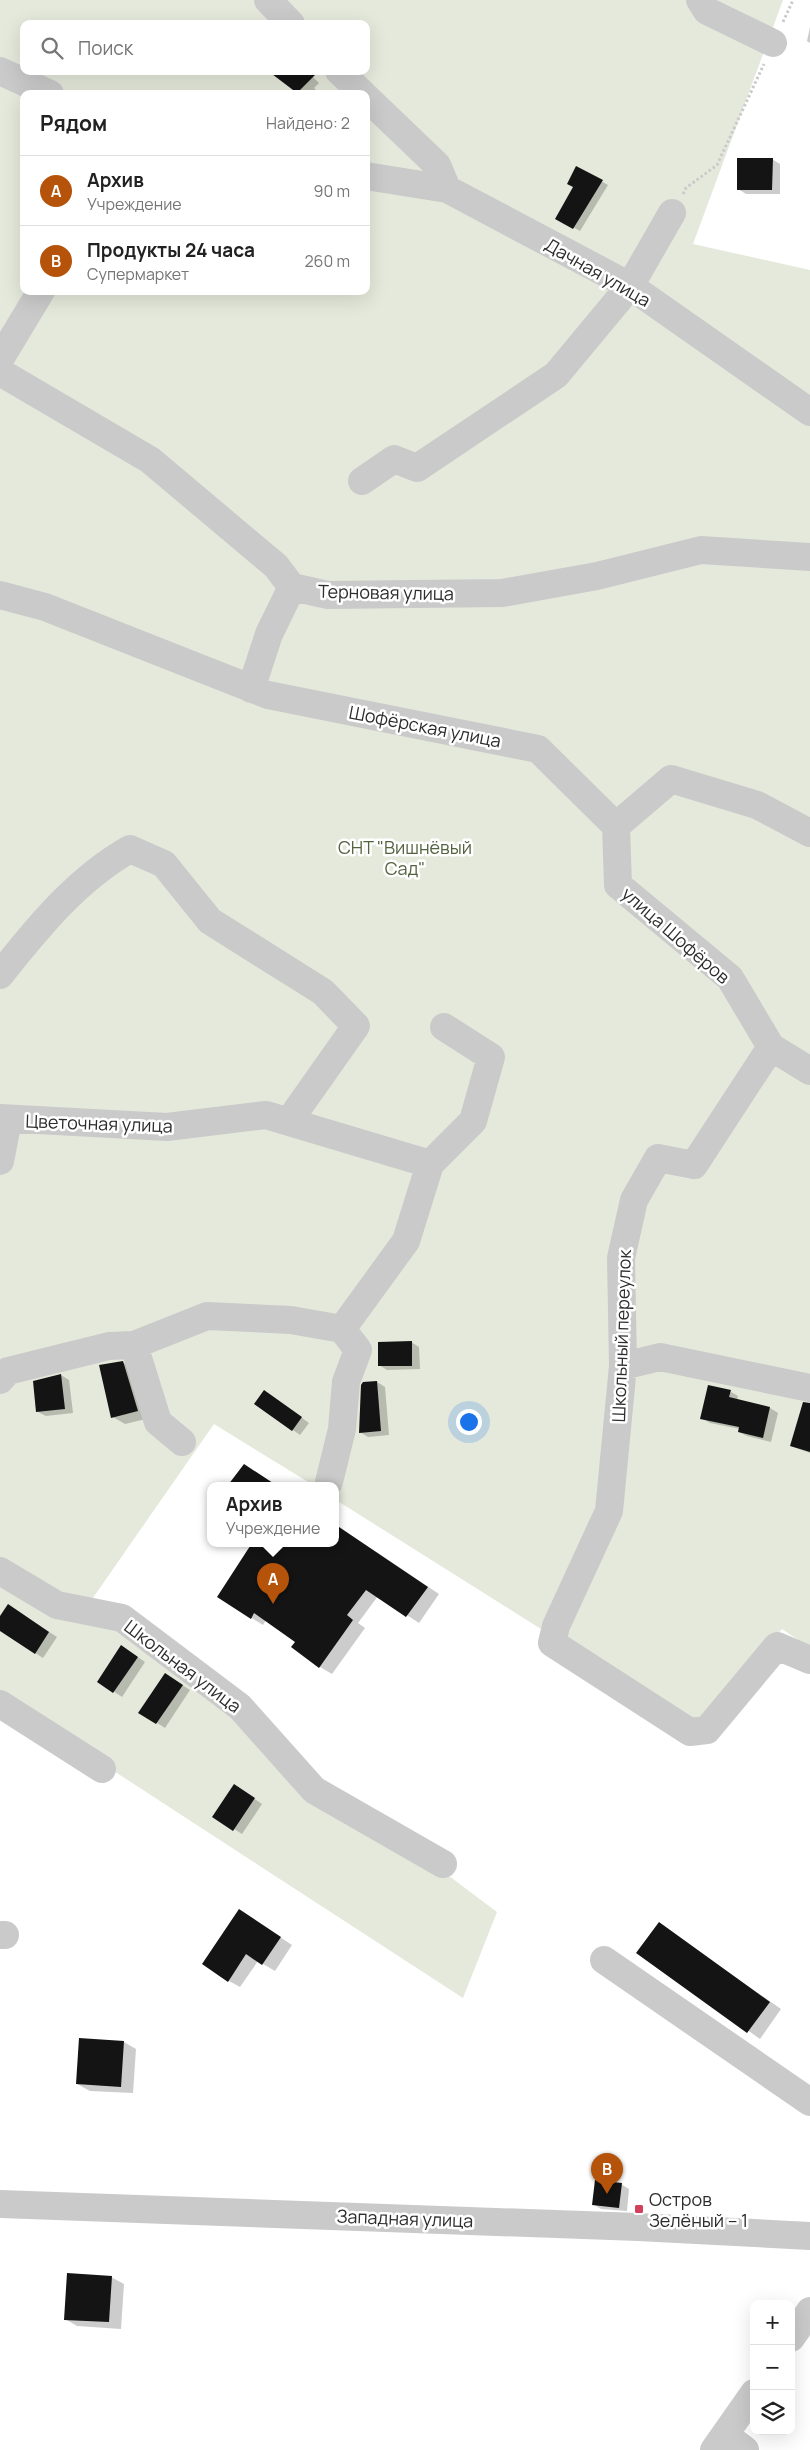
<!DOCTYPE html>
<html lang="ru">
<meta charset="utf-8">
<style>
:root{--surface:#fff;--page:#f2f2f2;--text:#222;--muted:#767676;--line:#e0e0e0;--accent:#b45309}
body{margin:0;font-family:Manrope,sans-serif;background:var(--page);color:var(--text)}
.controls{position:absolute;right:15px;bottom:15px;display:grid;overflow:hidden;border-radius:10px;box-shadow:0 5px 20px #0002}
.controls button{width:45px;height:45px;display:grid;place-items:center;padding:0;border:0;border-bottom:1px solid var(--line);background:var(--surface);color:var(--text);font:25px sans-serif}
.you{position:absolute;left:468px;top:1421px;width:18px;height:18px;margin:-12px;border:4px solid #fff;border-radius:50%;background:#1a73e8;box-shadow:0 0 0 8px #1a73e833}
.badge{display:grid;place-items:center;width:32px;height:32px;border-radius:50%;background:var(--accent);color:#fff;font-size:16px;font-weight:700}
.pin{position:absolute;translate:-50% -41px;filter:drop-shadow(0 1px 2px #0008)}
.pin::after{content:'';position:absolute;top:26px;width:18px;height:15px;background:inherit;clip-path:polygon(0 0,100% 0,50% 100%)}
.popup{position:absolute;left:207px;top:1482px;width:132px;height:65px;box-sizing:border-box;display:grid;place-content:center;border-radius:10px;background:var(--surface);filter:drop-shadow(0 1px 4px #0005);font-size:16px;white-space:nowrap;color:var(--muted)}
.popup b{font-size:19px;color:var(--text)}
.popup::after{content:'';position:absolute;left:50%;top:100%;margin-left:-10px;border:10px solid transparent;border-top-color:var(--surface)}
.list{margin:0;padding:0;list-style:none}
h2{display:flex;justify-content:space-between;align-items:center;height:65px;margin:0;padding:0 20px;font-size:21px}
h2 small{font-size:16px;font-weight:400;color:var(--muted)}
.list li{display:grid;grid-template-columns:32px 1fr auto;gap:15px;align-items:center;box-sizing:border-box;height:70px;padding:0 20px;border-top:1px solid var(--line)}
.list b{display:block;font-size:19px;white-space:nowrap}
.list p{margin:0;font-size:16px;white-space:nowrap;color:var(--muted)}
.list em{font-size:16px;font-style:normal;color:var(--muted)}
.icon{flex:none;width:28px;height:28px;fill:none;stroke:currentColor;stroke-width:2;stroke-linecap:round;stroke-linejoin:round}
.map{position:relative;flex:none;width:810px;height:2450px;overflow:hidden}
.search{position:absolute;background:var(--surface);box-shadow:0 5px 20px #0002;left:20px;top:20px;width:350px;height:55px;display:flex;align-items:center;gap:12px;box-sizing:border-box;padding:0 18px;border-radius:10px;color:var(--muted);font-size:19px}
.panel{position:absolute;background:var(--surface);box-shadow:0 5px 20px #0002;left:20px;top:90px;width:350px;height:205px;border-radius:10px}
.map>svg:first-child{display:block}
.green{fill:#e4e9db;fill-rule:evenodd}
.shadow{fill:#0003}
.building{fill:#141414}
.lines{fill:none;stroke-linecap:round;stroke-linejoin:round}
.path{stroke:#cacaca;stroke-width:3;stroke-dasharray:2.5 2.5;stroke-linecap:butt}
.minor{stroke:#cacaca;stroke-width:28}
.poi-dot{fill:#d2405d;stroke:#fff;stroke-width:2}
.labels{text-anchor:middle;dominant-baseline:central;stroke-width:5;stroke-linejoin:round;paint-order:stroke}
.street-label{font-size:18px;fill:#2d2d2d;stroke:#fff}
.park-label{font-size:18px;fill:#54633f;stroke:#fff}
.poi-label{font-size:18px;fill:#2d2d2d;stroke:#fff;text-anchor:start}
</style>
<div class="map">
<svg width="810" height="2450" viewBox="0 0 810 2450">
<rect width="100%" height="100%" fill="#fff"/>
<path class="green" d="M0,0H783L693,244L810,270V1648L782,1629L697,1727L336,1500V1485H313L214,1424L88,1605L497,1912L463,1998L0,1697ZM24,24H366V71H24ZM24,94H366V291H24Z"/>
<path class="shadow" d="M810,27V43L807,41Z
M307,71L319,83L314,88L320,94L297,92Z
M772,159L780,164V194H746L738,189Z
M577,168L608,185L580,231L557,218L574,187Z
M411,1342L419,1347L420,1369L387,1370L379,1365Z
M122,1362L135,1369L150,1418L125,1424L113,1417Z
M61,1375L69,1380L73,1413L46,1416L38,1412Z
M377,1382L385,1387L389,1435L368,1437L360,1432Z
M731,1392L738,1396L737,1400L770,1408L778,1413L771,1442L747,1436L739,1432L740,1429L710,1423L702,1418Z
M272,1396L309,1423L300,1435L256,1404Z
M810,1407V1453L791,1446Z
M336,1525L439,1594L419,1623L378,1596L358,1623L365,1628L332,1674L320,1667L297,1642L266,1620L263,1625L218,1597L254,1543H336Z
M16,1610L57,1637L43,1658L0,1630V1619Z
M129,1651L145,1662L122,1697L98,1681Z
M173,1679L190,1690L165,1728L140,1712Z
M242,1790L262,1804L242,1834L214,1816Z
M251,1918L292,1945L275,1971L258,1961L240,1987L229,1981Z
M659,1924L781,2009L760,2039L638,1953Z
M124,2042L136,2049L133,2093L90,2091L77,2084Z
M621,2184L629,2189L627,2211L601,2209L593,2204Z
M111,2277L124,2284L121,2329L77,2326L65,2319Z"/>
<path class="building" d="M268,71H319L297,93Z
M737,158H773L772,190H737Z
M576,166L603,180L573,229L555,219L573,187L567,184Z
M412,1341V1366H378V1342Z
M123,1361L138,1411L111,1418L99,1365Z
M61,1374L65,1409L36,1412L33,1381Z
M377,1381L381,1431L359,1433L361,1385L363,1382Z
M708,1385L731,1390L729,1397L770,1407L763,1438L738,1432L739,1427L700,1419Z
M264,1390L302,1417L292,1431L254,1404Z
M803,1402L810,1403V1452L790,1446Z
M244,1464L276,1485H228Z
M336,1525L428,1587L406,1617L366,1590L347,1615L353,1620L319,1668L291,1647L295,1642L254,1613L251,1619L217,1597L252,1543H336Z
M8,1604L49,1632L35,1654L0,1631V1616Z
M121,1645L138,1657L113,1693L97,1682Z
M165,1673L183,1685L156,1724L138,1713Z
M234,1784L255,1798L233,1831L212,1817Z
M239,1909L281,1937L262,1965L246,1954L228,1982L202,1964Z
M659,1922L770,2002L747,2033L636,1953Z
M79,2038L124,2041L121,2087L76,2084Z
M595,2180L622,2183L619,2208L592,2205Z
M67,2273L112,2276L109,2322L64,2320Z"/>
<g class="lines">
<path class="path" d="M783,22L793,0
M683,194L686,188L717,165L764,64"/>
<path class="minor" d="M268,0L291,24
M700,0L707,11L773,43
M0,71L50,94
M339,71L363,94
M366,97L437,165L447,189
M366,176L447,189L630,286L810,412
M0,359L41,291
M0,372L150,460L276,566L292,587L328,595L502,593L597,576L701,550L810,557
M362,481L394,459L417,468L556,375L630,286L672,213
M0,595L45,607L268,695L538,749L616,826L671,779L757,805L810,833
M251,689L269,634L292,587
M616,826L618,885L730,978L771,1047L810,1071
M0,975C37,928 77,879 130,849L164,864L210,921L323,992L356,1026L289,1121
M771,1047L694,1165L658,1158L634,1200L621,1258L623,1366L609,1511L556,1626L552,1643L690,1732L707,1730L777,1646L810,1660
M0,1118L167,1127L266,1115L430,1164
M0,1161L8,1120
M134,1345L158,1422L182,1442
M623,1366L660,1357L810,1388
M0,1380L8,1371L109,1346L134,1345L207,1316L291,1320L342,1329L406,1241L430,1164L473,1121L491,1057L444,1027
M329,1482L342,1429L346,1382L358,1350L342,1329
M0,1571L57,1605L122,1618L240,1707L314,1790L443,1864
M0,1704L102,1769
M0,1935H5
M604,1960L810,2102
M0,2204L638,2227L810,2236
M791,2338L810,2311
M725,2435L745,2450
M714,2450L754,2393"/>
</g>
<rect class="poi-dot" x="634" y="2204" width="10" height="10" rx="2.5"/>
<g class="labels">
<g class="street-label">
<text transform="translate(598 272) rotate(30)">Дачная улица</text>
<text transform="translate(386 592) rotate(1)">Терновая улица</text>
<text transform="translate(425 726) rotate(11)">Шофёрская улица</text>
<text transform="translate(676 935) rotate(41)">улица Шофёров</text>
<text transform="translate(99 1123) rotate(2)">Цветочная улица</text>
<text transform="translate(621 1336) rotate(-88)">Школьный переулок</text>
<text transform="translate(183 1666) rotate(37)">Школьная улица</text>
<text transform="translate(405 2218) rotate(2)">Западная улица</text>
</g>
<g class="park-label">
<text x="405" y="847">СНТ "Вишнёвый<tspan x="405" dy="21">Сад"</tspan></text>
</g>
<g class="poi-label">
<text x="649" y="2199">Остров<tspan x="649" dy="21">Зелёный – 1</tspan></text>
</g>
</g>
</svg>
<div class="controls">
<button>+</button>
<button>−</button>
<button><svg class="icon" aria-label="layers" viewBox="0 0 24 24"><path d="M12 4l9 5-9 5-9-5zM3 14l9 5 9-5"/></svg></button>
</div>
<div class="you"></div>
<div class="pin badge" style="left:273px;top:1604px">A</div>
<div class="popup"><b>Архив</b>Учреждение</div>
<div class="pin badge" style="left:607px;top:2194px">B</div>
<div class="search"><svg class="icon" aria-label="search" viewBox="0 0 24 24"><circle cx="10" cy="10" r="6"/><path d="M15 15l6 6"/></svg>Поиск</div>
<section class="panel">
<h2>Рядом<small>Найдено: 2</small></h2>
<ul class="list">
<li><span class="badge">A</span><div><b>Архив</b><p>Учреждение</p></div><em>90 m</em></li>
<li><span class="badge">B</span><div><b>Продукты 24 часа</b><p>Супермаркет</p></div><em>260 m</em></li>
</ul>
</section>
</div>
